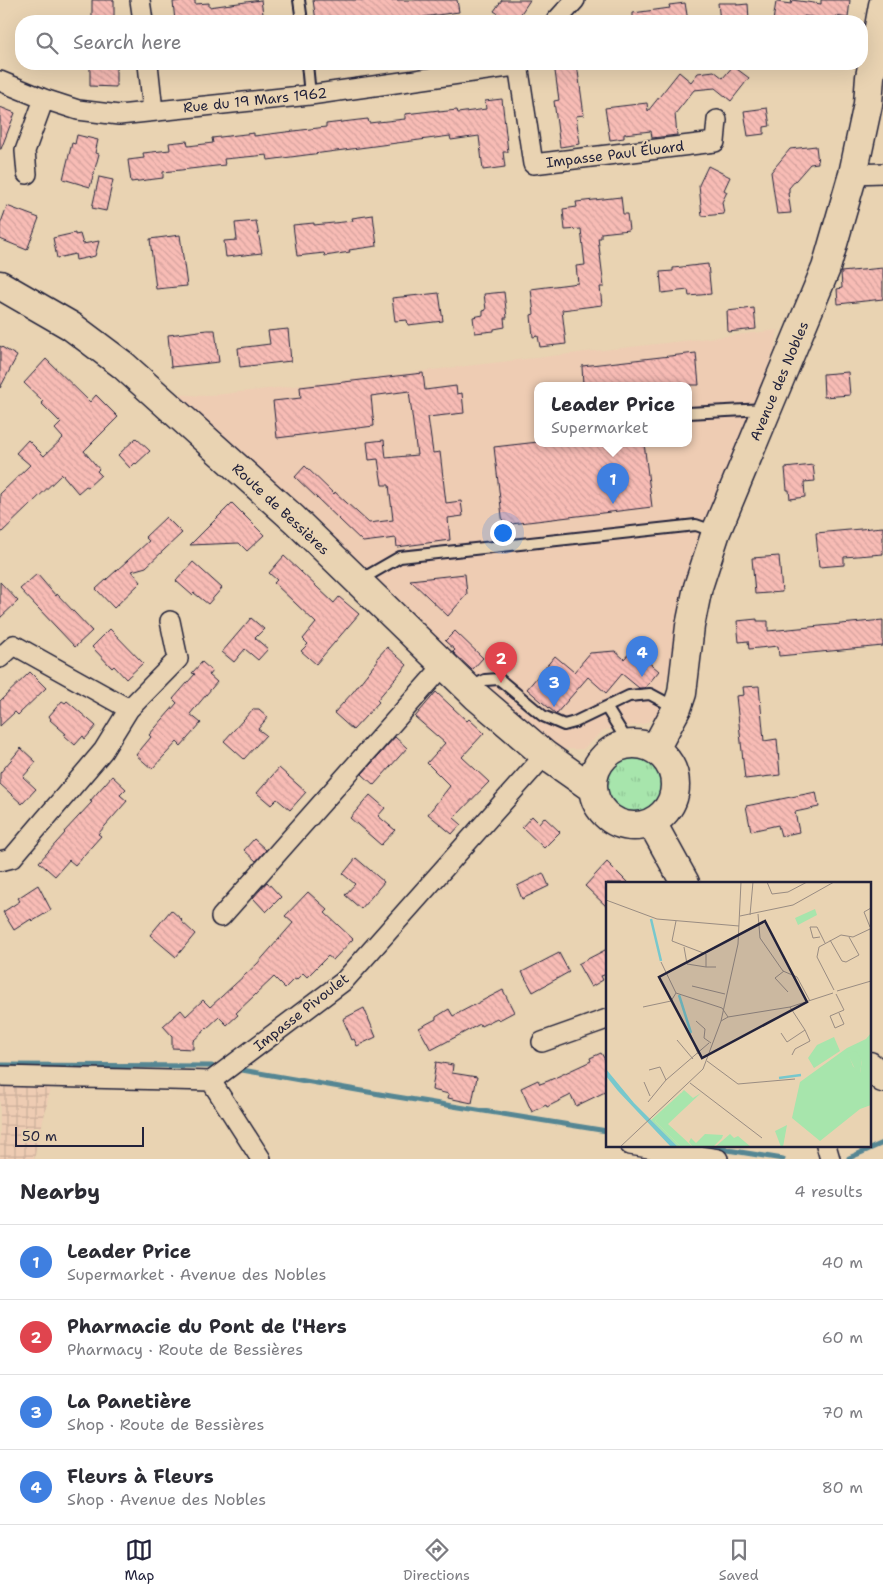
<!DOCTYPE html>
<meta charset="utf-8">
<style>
:root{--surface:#fff;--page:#f2f2f3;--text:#2b2b33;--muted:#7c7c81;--line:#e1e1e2;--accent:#22223b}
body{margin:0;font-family:"Shantell Sans",sans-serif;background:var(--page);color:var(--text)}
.scale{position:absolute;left:15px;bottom:12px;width:129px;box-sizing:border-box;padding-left:5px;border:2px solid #22223b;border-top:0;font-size:14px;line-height:18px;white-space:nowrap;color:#22223b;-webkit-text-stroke:4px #e9d3b2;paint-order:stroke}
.you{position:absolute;left:502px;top:532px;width:18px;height:18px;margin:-12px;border:4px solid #fff;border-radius:50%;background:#1a73e8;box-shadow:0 0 0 8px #1a73e833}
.badge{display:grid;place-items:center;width:32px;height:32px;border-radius:50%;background:var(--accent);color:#fff;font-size:16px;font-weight:700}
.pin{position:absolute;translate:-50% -41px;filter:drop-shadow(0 1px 2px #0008)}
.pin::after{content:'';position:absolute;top:26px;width:18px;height:15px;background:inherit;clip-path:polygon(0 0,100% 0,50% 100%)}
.popup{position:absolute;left:534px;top:382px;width:158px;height:65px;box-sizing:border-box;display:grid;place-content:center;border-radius:10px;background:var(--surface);filter:drop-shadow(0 1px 4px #0005);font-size:16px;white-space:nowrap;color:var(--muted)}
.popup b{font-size:19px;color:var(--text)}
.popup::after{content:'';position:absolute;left:50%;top:100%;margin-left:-10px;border:10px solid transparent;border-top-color:var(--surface)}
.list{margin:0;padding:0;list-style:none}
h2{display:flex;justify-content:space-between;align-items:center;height:65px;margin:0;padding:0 20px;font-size:21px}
h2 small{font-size:16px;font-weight:400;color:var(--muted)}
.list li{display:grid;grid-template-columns:32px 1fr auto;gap:15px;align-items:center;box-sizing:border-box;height:75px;padding:0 20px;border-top:1px solid var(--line)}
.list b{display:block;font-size:19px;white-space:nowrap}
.list p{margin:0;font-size:16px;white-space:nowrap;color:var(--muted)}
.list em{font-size:16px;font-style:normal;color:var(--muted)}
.icon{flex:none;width:28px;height:28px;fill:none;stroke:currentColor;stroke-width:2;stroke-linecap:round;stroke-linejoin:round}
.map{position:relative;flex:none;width:883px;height:1159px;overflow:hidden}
.search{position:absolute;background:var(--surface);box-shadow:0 5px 20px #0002;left:15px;right:15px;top:15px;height:55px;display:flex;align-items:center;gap:12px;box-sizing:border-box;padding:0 18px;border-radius:20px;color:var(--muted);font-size:19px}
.sheet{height:365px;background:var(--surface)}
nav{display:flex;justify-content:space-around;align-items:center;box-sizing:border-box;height:70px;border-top:1px solid var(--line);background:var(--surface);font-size:14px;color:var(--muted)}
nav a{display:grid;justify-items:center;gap:2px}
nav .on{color:var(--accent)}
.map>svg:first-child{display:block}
.built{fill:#eeccb3;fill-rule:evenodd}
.industrial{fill:url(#industrial-grid)}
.grass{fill:url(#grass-tufts);stroke:#648474}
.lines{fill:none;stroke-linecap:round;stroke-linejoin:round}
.stream{stroke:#558693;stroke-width:5}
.building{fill:url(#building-back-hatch);stroke:#22223b}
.lane-casing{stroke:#22223b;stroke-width:14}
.street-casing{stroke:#22223b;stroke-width:22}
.secondary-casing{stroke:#22223b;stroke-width:31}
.lane{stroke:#e9d3b2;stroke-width:10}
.street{stroke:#e9d3b2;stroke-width:19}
.secondary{stroke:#e9d3b2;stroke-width:28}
.labels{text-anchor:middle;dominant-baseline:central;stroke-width:4;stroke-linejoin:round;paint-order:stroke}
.street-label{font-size:14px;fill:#22223b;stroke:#e9d3b2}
.inset-river{fill:none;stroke:#77c8cd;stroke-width:2.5}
.inset-road{fill:none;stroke:#998c82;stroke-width:1}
.view{fill:#22223b;fill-opacity:0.15;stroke:#22223b;stroke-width:2.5}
.inset-edge{fill:none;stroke:#22223b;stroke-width:2.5}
</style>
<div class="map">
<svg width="883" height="1159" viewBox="0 0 883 1159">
<defs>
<pattern id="industrial-grid" width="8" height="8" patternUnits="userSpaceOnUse" patternTransform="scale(1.25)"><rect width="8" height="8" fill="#eeccb3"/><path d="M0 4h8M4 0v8" fill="none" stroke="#ccaf9b"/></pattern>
<pattern id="grass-tufts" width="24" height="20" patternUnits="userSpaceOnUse" patternTransform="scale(1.25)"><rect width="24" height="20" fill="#a7e5ac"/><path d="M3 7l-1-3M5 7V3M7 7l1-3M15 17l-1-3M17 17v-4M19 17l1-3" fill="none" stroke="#8fc495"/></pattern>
<pattern id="building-back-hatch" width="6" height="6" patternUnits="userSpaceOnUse" patternTransform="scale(1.25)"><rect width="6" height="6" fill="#f8bcb5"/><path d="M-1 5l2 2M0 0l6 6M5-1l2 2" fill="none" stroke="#d4a19d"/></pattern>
</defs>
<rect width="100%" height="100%" fill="#e9d3b2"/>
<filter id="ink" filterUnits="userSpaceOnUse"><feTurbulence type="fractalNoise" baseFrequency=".02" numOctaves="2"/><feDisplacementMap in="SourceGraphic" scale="10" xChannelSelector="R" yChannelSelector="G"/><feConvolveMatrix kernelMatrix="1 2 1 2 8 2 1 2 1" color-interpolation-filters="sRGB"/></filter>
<g filter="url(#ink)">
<path class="built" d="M778,330L775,348L715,505L681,605L668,676L657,716L644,724L604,730L583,749H563L539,740L175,394L206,396ZM538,385H688V443H538Z"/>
<path class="industrial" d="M55,1070L34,1159H0V1072Z"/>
<path class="grass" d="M605 787a30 30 0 1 1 60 0a30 30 0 1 1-60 0Z"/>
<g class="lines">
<path class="stream" d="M0,1065L212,1066
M242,1070L391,1096L607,1131
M697,1145L783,1159
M849,1158L883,1143"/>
</g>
<path class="building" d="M92,0H114V21H92Z
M186,0H195V4L209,3V7L261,0L264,21H175L173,2Z
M313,0H457L459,12L423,17V21H316Z
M502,0H530L516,21H509L494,11Z
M792,0L821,4V0H850L848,18L836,16V20L804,16L803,21H773L776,2L791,4Z
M685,3L688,21H633V13L670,8L669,5Z
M718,3H737V5L748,4L749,21H720Z
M90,64H112V66H116V87L90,86Z
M554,64H577L584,115L576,116L580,144L560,147L554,101L559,100Z
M733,66L749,78L731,101L715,88L694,90L675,114L677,135L652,138L651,131L624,134V138L610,140L605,108L647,103L648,111L679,72L691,82L698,73L714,71L723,78Z
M502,99L508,152H503L505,167L483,170L479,136L451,140L450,136L268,160L267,155L224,159L225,165L163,172V178L131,182L128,160L144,158L143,153L170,150L169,143L187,141L188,146L213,143L212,138L254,133V136L326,127V124L359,120L368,119L369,123L405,119V114L431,111L439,110V112L457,110L458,113L486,109L485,101Z
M0,107L15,113L1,149H0Z
M767,108L770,126L764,127V134L748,136L744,111Z
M77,135L98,140L95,153L99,154L90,187L63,179L72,143L75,144Z
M816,146L818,163L810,164L789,188V193H788L791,213L777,214L771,172L790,149Z
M708,166L730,177L724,190L727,192L722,202L724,214L702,216L699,185Z
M99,177L113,180L106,211L92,208Z
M621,197L623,214H627L629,230L601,233V238H598L604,287H600L602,305L562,310L566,344L540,347L538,336L533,337L531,315L534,314L531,289L578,283L576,266L585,265L581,229L565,230L563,209L577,207L576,202Z
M7,206L39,218L27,250L0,239V225Z
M373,215L377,246L349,250L350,252L325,256L324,253L297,256L293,225L314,223V225L353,221L352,218Z
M256,221L262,253L226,257L224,241L237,240L235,223Z
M75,233V235L80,234L83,244L99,241L95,256L76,260L75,254L57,258L53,238Z
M180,235L187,286L156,289L150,239Z
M708,264L711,294L689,296L688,290L662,293L660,272L673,271V268Z
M883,268V299L838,304L837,289L842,288L841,272Z
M504,292L507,318H504L505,327L494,329V331L475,333L473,317L483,315V311L486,310L484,294Z
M439,293L443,321L408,325L407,320L395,321L392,298Z
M754,308L756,329L728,332L727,311Z
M288,329L291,361L240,367L238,348L270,344L268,331Z
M207,330H215L219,362L171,367L168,335Z
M0,346L17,356L0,388Z
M696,353L699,385H583L582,366Z
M46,359L90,402L96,395L118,417L84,451L99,469L97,471L101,475L88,487L86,486L78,493L62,474L0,534V494L30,465L16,453L28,440L44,456L63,438L55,429L61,423L41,403L43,401L24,383Z
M848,372L850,395L824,397L823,374Z
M423,373L425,390L456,386L457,394L462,393L464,413L428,417L433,453L440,452L446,503L461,501L463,516L448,518L450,540L397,547L396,538L363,542L295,477L305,466L334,494L335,492L369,523L393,520L389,485H382L378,459L369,460L367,442L384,440L386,458L417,455L409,391L371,396L374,426L277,438L273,401L301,398L300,387Z
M136,438L150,451L136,464L135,463L130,468L118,455Z
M538,442L644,443L652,507L503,525L494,447Z
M813,465L815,481L804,482L805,497L790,499L789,490H787L785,468Z
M232,503L264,535L247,551L239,543L190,545Z
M166,517L182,533L146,567L132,571L141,582L114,608L96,589L149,541L145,537Z
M883,527V554L844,557V565L819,567L816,533Z
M284,556L334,603L339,597L359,614L316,664L301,651L308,644L303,639L316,623L274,583L277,580L269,573Z
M779,556L782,592L755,594L752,558Z
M193,562L222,588L208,604L194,593L192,595L176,581Z
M37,574L56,596L57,594L92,631L75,647L20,589Z
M465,574L467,594L448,616L410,580Z
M0,582L18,601L0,618Z
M251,618L264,629L255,638L268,649L258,660L245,649L234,662L222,652Z
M757,619V621H768V631L883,620V646L779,656L778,646L749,649L748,641L739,642L737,621Z
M110,629L143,663L126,679L114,666L112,668L92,647Z
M455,631L483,658L472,670L453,652L455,650L445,641Z
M387,647L407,665L377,700L379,702L353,730L334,713L353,692L378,660L377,658Z
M633,649L659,671L645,688H639L622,674L606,693L588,677L556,714L527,689L555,656L574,672L590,653L615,651L624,659Z
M202,662L212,671L209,675L217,682L190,714L201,723L181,746L177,742L152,769L136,755L151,737L149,735L177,703L173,699L195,674L192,673Z
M30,672L46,688L18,715L15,712L0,726V701Z
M759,686L764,741L777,739L780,775L745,779L736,696L744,695L743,687Z
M436,692L467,721L469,719L484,733L462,757L489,782L454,818L461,824L452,834L428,814L450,786L427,763L445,743L415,717Z
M62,701L65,703L67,701L96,726L85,739L83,736L75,745L64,735L66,734L50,720L51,719L49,716Z
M253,709H259L268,717L258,729L266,735L244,759L224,741Z
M395,737L407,748L374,785L362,774Z
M21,748L36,762L23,777L36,789L22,804L0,784V773Z
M279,768L306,792L290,810L277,799L271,805L257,793Z
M112,776L126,789L120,795L127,801L98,834L101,836L75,865L69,860L55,876L39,862L65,833L64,832L92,802L90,801Z
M816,792L819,807L795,812L799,832L781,836L778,825L751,831L746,806Z
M370,795L385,808L378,816L395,830L381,845L350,818Z
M532,816L539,823L544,817L560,832L544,848L522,827Z
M254,839L266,850L256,861L244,850Z
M356,858L384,882L361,909L345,895L355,884L343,874Z
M607,862L628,883H607V907L585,886Z
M543,873L549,886L522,899L517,886Z
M267,882L281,897L266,912L253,898Z
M38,885L51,910L33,921L31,919L14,930L3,912L20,901L18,898Z
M308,892L328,910L325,913L353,939L333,960L328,956L307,977L303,973L296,980L294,979L285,988L274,977L236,1013L238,1015L227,1025L219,1017L193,1041V1049L172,1048V1036L163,1026L181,1010L186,1016L203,1000L210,1007L257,964L293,923L285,916Z
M171,910L182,920L181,921L195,934L176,957L150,935Z
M607,949V974L601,976L603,980L591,987L578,964Z
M559,953L569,972L533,992L522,972Z
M503,990L514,1012L499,1020L497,1018L481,1026L480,1024L431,1050L419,1028L436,1019V1017L449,1009L453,1016Z
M364,1008L376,1037L357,1046L354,1039L352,1040L343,1019Z
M601,1053L607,1063V1091L576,1106L571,1095L547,1107L546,1105L532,1112L521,1088L538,1080L540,1084L548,1081L591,1061L590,1058Z
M436,1062L453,1065L452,1073L477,1077L472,1103L448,1098L449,1094L432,1090Z"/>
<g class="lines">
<g class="lane-casing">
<path id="lane" d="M299,0L302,21
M307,64L310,95
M688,413L765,409
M360,580L400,557L696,525L716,532
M469,688L485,680L499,679L543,716L564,725L575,722L629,696L650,694L676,708
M606,707L629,744"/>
</g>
<g class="street-casing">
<path id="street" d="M140,0L143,21
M556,21L575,0
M148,64L153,111
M518,64L533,164L715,142L717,120
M0,81L44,99L78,110L119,115L310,95L508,67L513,64
M27,174L25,151L44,99
M853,174L883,173
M0,658L14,645L129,709L178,659L170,621
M0,861L12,858L103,751L129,709
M221,917L444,665
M542,1042L607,1019
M0,1076L211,1081L344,981L545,755
M211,1081L261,1159
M630,1145L718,1159
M826,1145L830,1159"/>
</g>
<g class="secondary-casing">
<path id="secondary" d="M0,285L71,326L123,365L294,519L476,696L545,755L592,788
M593 785a41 41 0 1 1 82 0a41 41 0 1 1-82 0Z
M655,749L677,708L682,693L690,626L698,587L716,532L826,268L853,174L868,104L870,77L883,5
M652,823L685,883
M869,1066L883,1078"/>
</g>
<use href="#lane" class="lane"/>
<use href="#street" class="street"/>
<use href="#secondary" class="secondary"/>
</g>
</g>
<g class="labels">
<g class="street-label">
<text transform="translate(255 100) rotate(-6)">Rue du 19 Mars 1962</text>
<text transform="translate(615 154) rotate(-7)">Impasse Paul Éluard</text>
<text transform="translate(779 381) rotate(-67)">Avenue des Nobles</text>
<text transform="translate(281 509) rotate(43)">Route de Bessières</text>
<text transform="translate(301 1012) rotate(-38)">Impasse Pivoulet</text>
</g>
</g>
<g transform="translate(606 882)">
<rect width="265" height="265" fill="#e9d3b2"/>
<path d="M265,151V223L254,227L214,259L186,236L194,200L241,166L260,157ZM242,171L256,178L254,191L247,184ZM78,208L87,216L95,211L62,242L87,265H75L49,239ZM181,243L177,265H175L169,249ZM124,252L128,256L132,254L145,265H109Z" fill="#a7e5ac" fill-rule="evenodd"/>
<path d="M250,169L256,178L254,191L257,196L254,197L241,171ZM75,211L77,213L49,239L75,265H72L45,238ZM99,252L117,253L116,256L107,265H87L83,260L85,256L90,261Z" fill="#a7e5ac"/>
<path d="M209,27L211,33L192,43L189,36ZM228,155L234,169L208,186L202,176L211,163Z" fill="#a7e5ac"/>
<path d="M0,187L28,221L72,265H65L12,209L0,194Z" fill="#77c8cd"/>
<path class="inset-river" d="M45,37L55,79M73,113L85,151M173,196L195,193"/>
<path class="inset-road" d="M161,0L166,12L182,10L201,0M0,18L51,37L133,44M152,32L154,56L177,89L191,95L204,119M144,33L147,0M134,34L187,23L228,0M70,39L66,59L100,72V85H110M264,45L258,30L265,26M214,55L207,56L204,45H211L219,61M224,58L236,79L240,80L253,73L243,55M78,65L81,82L100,85M55,80L70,111L116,126M178,89L169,96L182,110M86,104L119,112M228,108L211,75L213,65L235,53L247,55L264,47M231,109L265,99M230,112L238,128L224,134L229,146L238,142L233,131M37,125L65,119L70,111M122,135L184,125L227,111M90,139L99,147L98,156L105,161M115,139L132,62L135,0M115,139L122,135L116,126M84,151L92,172M175,151L181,160L199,148L184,125M71,158L87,177M186,173L189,167L204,159L199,148M101,179L132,202L189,197M43,188L54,185L60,198M38,200L44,214M84,201L156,256M42,220L60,198L103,161M14,265L97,187L115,139"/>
<path class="view" d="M159,39L201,120L96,176L53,95Z"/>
<rect width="265" height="265" class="inset-edge"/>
</g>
</svg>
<div class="scale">50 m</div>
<div class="you"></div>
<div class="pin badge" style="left:613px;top:504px;background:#3f7fe0">1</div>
<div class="popup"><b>Leader Price</b>Supermarket</div>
<div class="pin badge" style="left:501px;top:683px;background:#e0444e">2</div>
<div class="pin badge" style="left:554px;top:707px;background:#3f7fe0">3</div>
<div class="pin badge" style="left:642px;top:677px;background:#3f7fe0">4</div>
<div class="search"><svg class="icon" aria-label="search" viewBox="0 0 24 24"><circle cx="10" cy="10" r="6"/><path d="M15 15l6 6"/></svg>Search here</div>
</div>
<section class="sheet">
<h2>Nearby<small>4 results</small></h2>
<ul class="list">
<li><span class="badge" style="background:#3f7fe0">1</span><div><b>Leader Price</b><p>Supermarket · Avenue des Nobles</p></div><em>40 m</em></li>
<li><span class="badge" style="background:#e0444e">2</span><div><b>Pharmacie du Pont de l'Hers</b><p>Pharmacy · Route de Bessières</p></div><em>60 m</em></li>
<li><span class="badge" style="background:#3f7fe0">3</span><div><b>La Panetière</b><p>Shop · Route de Bessières</p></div><em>70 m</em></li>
<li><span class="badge" style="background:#3f7fe0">4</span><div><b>Fleurs à Fleurs</b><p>Shop · Avenue des Nobles</p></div><em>80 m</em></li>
</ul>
</section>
<nav>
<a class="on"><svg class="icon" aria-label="map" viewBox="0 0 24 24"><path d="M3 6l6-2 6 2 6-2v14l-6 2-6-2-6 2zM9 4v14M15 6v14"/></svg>Map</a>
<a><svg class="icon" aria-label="directions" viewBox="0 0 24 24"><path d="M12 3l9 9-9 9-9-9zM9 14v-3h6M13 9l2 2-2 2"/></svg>Directions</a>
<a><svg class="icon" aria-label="saved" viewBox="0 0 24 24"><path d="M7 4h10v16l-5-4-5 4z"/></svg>Saved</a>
</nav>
